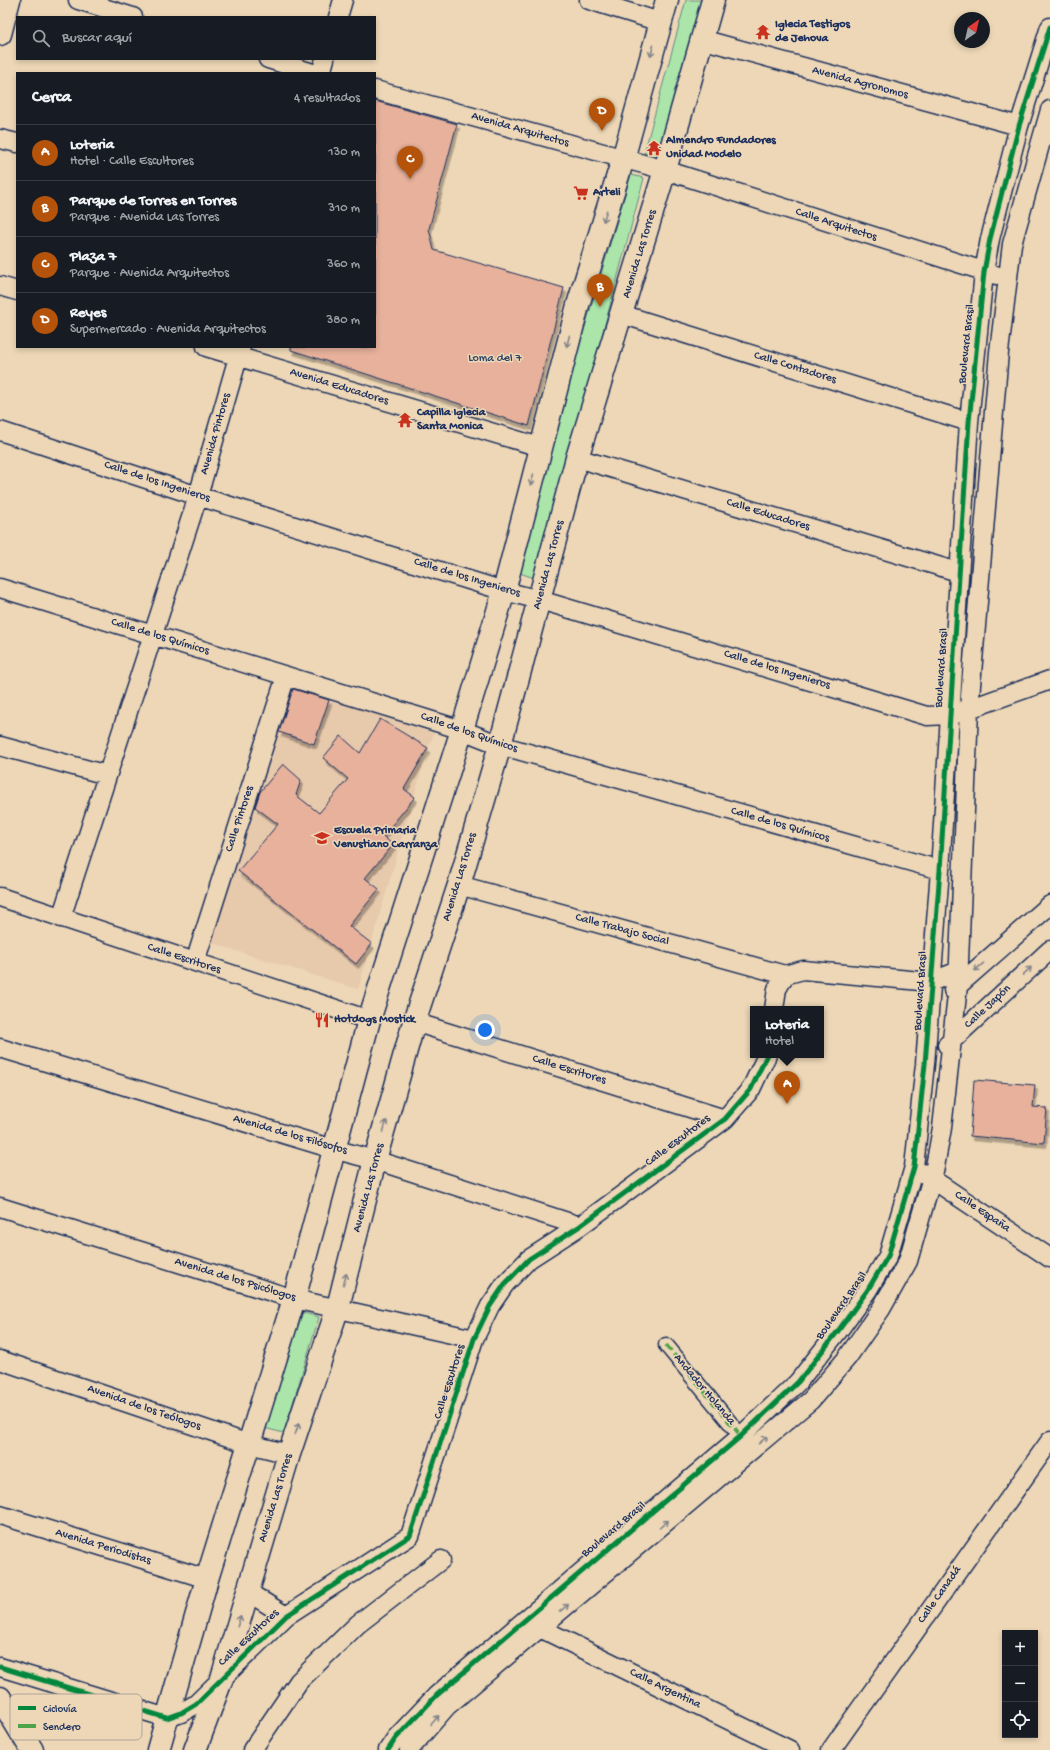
<!DOCTYPE html>
<html lang="es">
<meta charset="utf-8">
<style>
:root{--surface:#171b24;--page:#242831;--text:#f1f3f6;--muted:#9ea1a6;--line:#363941;--accent:#b45309}
body{margin:0;font-family:"Gochi Hand",sans-serif;background:var(--page);color:var(--text)}
.controls{position:absolute;right:12px;bottom:12px;display:grid;overflow:hidden;border-radius:0px;box-shadow:0 2px 6px #0003}
.controls button{width:36px;height:36px;display:grid;place-items:center;padding:0;border:0;border-bottom:1px solid var(--line);background:var(--surface);color:var(--text);font:20px sans-serif}
.compass{position:absolute;left:954px;top:12px;width:36px;height:36px;border-radius:50%;background:var(--surface);box-shadow:0 2px 6px #0003;rotate:34deg}
.you{position:absolute;left:485px;top:1030px;width:14px;height:14px;margin:-10px;border:3px solid #fff;border-radius:50%;background:#1a73e8;box-shadow:0 0 0 6px #1a73e833}
.badge{display:grid;place-items:center;width:26px;height:26px;border-radius:50%;background:var(--accent);color:#fff;font-size:13px;font-weight:700}
.pin{position:absolute;translate:-50% -33px;filter:drop-shadow(0 1px 2px #0008)}
.pin::after{content:'';position:absolute;top:21px;width:14px;height:12px;background:inherit;clip-path:polygon(0 0,100% 0,50% 100%)}
.popup{position:absolute;left:750px;top:1006px;width:74px;height:52px;box-sizing:border-box;display:grid;place-content:center;border-radius:0px;background:var(--surface);filter:drop-shadow(0 1px 3px #0005);font-size:13px;white-space:nowrap;color:var(--muted)}
.popup b{font-size:15px;color:var(--text)}
.popup::after{content:'';position:absolute;left:50%;top:100%;margin-left:-8px;border:8px solid transparent;border-top-color:var(--surface)}
.list{margin:0;padding:0;list-style:none}
h2{display:flex;justify-content:space-between;align-items:center;height:52px;margin:0;padding:0 16px;font-size:17px}
h2 small{font-size:13px;font-weight:400;color:var(--muted)}
.list li{display:grid;grid-template-columns:26px 1fr auto;gap:12px;align-items:center;box-sizing:border-box;height:56px;padding:0 16px;border-top:1px solid var(--line)}
.list b{display:block;font-size:15px;white-space:nowrap}
.list p{margin:0;font-size:13px;white-space:nowrap;color:var(--muted)}
.list em{font-size:13px;font-style:normal;color:var(--muted)}
.icon{flex:none;width:22px;height:22px;fill:none;stroke:currentColor;stroke-width:2;stroke-linecap:round;stroke-linejoin:round}
.map{position:relative;flex:none;width:1050px;height:1750px;overflow:hidden}
.search{position:absolute;background:var(--surface);box-shadow:0 2px 6px #0003;left:16px;top:16px;width:360px;height:44px;display:flex;align-items:center;gap:10px;box-sizing:border-box;padding:0 14px;border-radius:0px;color:var(--muted);font-size:15px}
.panel{position:absolute;background:var(--surface);box-shadow:0 2px 6px #0003;left:16px;top:72px;width:360px;height:276px;border-radius:0px}
.map>svg:first-child{display:block}
.built{fill:#e7c9ac}
.green{fill:#abe5aa;stroke:#638a84}
.building{fill:#e7b19b;stroke:#1b2f5e;filter:url(#shadow)}
.lines{fill:none;stroke-linecap:round;stroke-linejoin:round}
.pedestrian-casing{stroke:#1b2f5e;stroke-width:17}
.minor-casing{stroke:#1b2f5e;stroke-width:21}
.tertiary-casing{stroke:#1b2f5e;stroke-width:25}
.secondary-casing{stroke:#1b2f5e;stroke-width:25}
.pedestrian{stroke:#edd7b6;stroke-width:14}
.minor{stroke:#edd7b6;stroke-width:18}
.tertiary{stroke:#edd7b6;stroke-width:22}
.secondary{stroke:#edd7b6;stroke-width:22}
.quiet{stroke:#4fa44a;stroke-width:4;stroke-dasharray:8 4;stroke-linecap:butt}
.cycleway-casing{stroke:#edd7b6;stroke-width:8}
.cycleway{stroke:#00873e;stroke-width:5}
.oneway{stroke:#84838a}
.labels{text-anchor:middle;dominant-baseline:central;stroke-width:3;stroke-linejoin:round;paint-order:stroke}
.poi-label{font-size:12px;font-weight:bold;fill:#1b2f5e;stroke:#edd7b6;text-anchor:start}
.street-label{font-size:12px;fill:#1b2f5e;stroke:#edd7b6}
.park-label{font-size:12px;fill:#294166;stroke:#edd7b6}
.key{fill:#edd7b6;stroke:#aea59c;stroke-width:1}
.key-label{font-size:11px;fill:#1b2f5e}
</style>
<div class="map">
<svg width="1050" height="1750" viewBox="0 0 1050 1750">
<defs>
<filter id="shadow"><feDropShadow dx="2.5" dy="4.5" stdDeviation="0" flood-color="#0004"/></filter>
</defs>
<rect width="100%" height="100%" fill="#edd7b6"/>
<filter id="ink" filterUnits="userSpaceOnUse"><feTurbulence type="fractalNoise" baseFrequency=".025" numOctaves="2"/><feDisplacementMap in="SourceGraphic" scale="8" xChannelSelector="R" yChannelSelector="G"/><feConvolveMatrix kernelMatrix="1 2 1 2 8 2 1 2 1" color-interpolation-filters="sRGB"/></filter>
<g filter="url(#ink)">
<path class="built" d="M288,686L434,733L428,748L358,989L209,942Z"/>
<path class="green" d="M686,0H703L659,157L644,153Z
M631,175L644,178L537,579L514,571L552,436Z
M293,1310L319,1317L284,1433L260,1427Z"/>
<path class="building" d="M375,101L457,124L429,229L434,250L564,288L529,426L291,350V347H375Z
M293,689L329,700L314,744L279,732Z
M380,719L428,748L404,789L415,797L383,836L393,845L365,878L379,889L349,926L372,944L356,964L238,871L278,824L255,807L260,792L283,764L301,780L296,795L319,813L348,779L323,758L341,736L360,753Z
M974,1080L1035,1085L1033,1107L1047,1108L1044,1143L970,1136Z"/>
<g class="lines">
<g class="pedestrian-casing">
<path id="pedestrian" d="M666,1345L741,1436"/>
</g>
<g class="minor-casing">
<path id="minor" d="M78,0L133,17
M589,0L660,22
M338,17L343,0
M701,39L1019,126
M268,59L313,73
M321,73L325,59
M375,90L665,170L996,275
M0,139L17,143
M0,286L17,291
M621,314L969,422
M206,347L540,447
M0,431L198,496L504,591L540,600L927,716L949,715L969,709L1050,680
M577,458L958,572
M0,588L462,730L500,745L940,870
M0,746L107,775
M459,885L785,975
M0,897L369,1020
M61,918L198,496L241,347
M195,962L286,676
M953,990L1050,905
M774,1009L777,989L785,975L803,970L931,982L958,971
M414,1022L725,1119
M947,1045L1050,950
M0,1048L333,1149L375,1160L580,1226
M923,1173L1050,1258
M0,1207L294,1299L474,1339
M0,1360L249,1444L289,1454
M0,1515L207,1579
M248,1592L286,1616
M540,1628L790,1750
M0,1667L167,1718L181,1713L196,1704L286,1616L410,1536L474,1339L490,1306L505,1284L529,1259L580,1226L725,1119L751,1089L767,1055
M252,1750L299,1681L358,1624L441,1560
M388,1750L396,1738L437,1695L741,1436L798,1382L838,1331L867,1291L888,1256L914,1167L925,1064L940,870L969,422L984,272L990,239L1019,126L1050,27
M409,1750L447,1706L811,1400L847,1358L881,1309L908,1261L935,1167L942,1128L958,986L969,709L999,352L1012,244L1050,110
M831,1750L1050,1441"/>
</g>
<g class="tertiary-casing">
<path id="tertiary" d="M0,34L9,0
M0,1698L32,1750"/>
</g>
<g class="secondary-casing">
<path id="secondary" d="M158,1750L207,1579L294,1299L369,1020L462,730L504,591L578,305L623,159L667,0
M195,1750L222,1678L289,1454L338,1307L375,1160L414,1022L459,885L500,745L577,458L665,170L713,0"/>
</g>
<use href="#pedestrian" class="pedestrian"/>
<use href="#minor" class="minor"/>
<use href="#tertiary" class="tertiary"/>
<use href="#secondary" class="secondary"/>
<path class="quiet" d="M666,1345L741,1436"/>
<g class="cycleway-casing">
<path id="cycleway" d="M0,1667L167,1718L181,1713L196,1704L286,1616L410,1536L474,1339L490,1306L505,1284L529,1259L580,1226L725,1119L751,1089L767,1055
M388,1750L396,1738L437,1695L741,1436L798,1382L838,1331L867,1291L888,1256L914,1167L925,1064L940,870L969,422L984,272L990,239L1019,126L1050,27"/>
</g>
<use href="#cycleway" class="cycleway"/>
</g>
<defs><path id="oneway-shaft" d="M-6 0H5M1.5-3L5.5 0L1.5 3" fill="none" stroke-width="1.6" stroke-linecap="round" stroke-linejoin="round"/></defs>
<g class="oneway">
<use href="#oneway-shaft" transform="translate(652 51) rotate(105)"/>
<use href="#oneway-shaft" transform="translate(605 216) rotate(107)"/>
<use href="#oneway-shaft" transform="translate(568 341) rotate(105)"/>
<use href="#oneway-shaft" transform="translate(532 480) rotate(104)"/>
<use href="#oneway-shaft" transform="translate(979 967) rotate(139)"/>
<use href="#oneway-shaft" transform="translate(1027 971) rotate(-43)"/>
<use href="#oneway-shaft" transform="translate(385 1126) rotate(-74)"/>
<use href="#oneway-shaft" transform="translate(345 1279) rotate(-76)"/>
<use href="#oneway-shaft" transform="translate(297 1429) rotate(-72)"/>
<use href="#oneway-shaft" transform="translate(763 1440) rotate(-40)"/>
<use href="#oneway-shaft" transform="translate(664 1524) rotate(-40)"/>
<use href="#oneway-shaft" transform="translate(564 1608) rotate(-40)"/>
<use href="#oneway-shaft" transform="translate(239 1621) rotate(-73)"/>
<use href="#oneway-shaft" transform="translate(435 1720) rotate(-49)"/>
</g>
</g>
<defs>
<g id="temple-bare" transform="scale(1.2)"><path d="M0-6L5-2H3V0L6.5 2.5H4V6H1.5V3h-3V6H-4V2.5H-6.5L-3 0V-2H-5Z" fill="#c8321e" stroke="#edd7b6" stroke-width="2.5" paint-order="stroke"/></g>
<g id="supermarket-bare" transform="scale(1.2)"><path d="M-6-5.5h2.5l.6 2H6L4.5 2H-2.5L-4.4-4H-6ZM-1.5 3.2a1.3 1.3 0 1 0 .1 0ZM3 3.2a1.3 1.3 0 1 0 .1 0Z" fill="#c8321e" stroke="#edd7b6" stroke-width="2.5" paint-order="stroke"/></g>
<g id="school-bare" transform="scale(1.2)"><path d="M0-5L7-2L0 1L-7-2ZM-4 1L0 2.5L4 1V4Q0 6-4 4Z" fill="#c8321e" stroke="#edd7b6" stroke-width="2.5" paint-order="stroke"/></g>
<g id="restaurant-bare" transform="scale(1.2)"><path d="M-5-6h1v4h1v-4h1v4h1v-4h1v5L-1.5 .5V6h-2V.5L-5-1ZM5-6V6H3V1.5H1.5Q1.5-4 5-6Z" fill="#c8321e" stroke="#edd7b6" stroke-width="2.5" paint-order="stroke"/></g>
</defs>
<g fill-rule="evenodd">
<use href="#temple-bare" x="763" y="32"/>
<use href="#temple-bare" x="654" y="148"/>
<use href="#supermarket-bare" x="581" y="193"/>
<use href="#temple-bare" x="405" y="420"/>
<use href="#school-bare" x="322" y="838"/>
<use href="#restaurant-bare" x="322" y="1020"/>
</g>
<g class="labels">
<g class="poi-label">
<text x="775" y="25">Iglecia Testigos<tspan x="775" dy="14">de Jehova</tspan></text>
<text x="666" y="141">Almendro Fundadores<tspan x="666" dy="14">Unidad Modelo</tspan></text>
<text x="593" y="193">Arteli</text>
<text x="417" y="413">Capilla Iglecia<tspan x="417" dy="14">Santa Monica</tspan></text>
<text x="334" y="831">Escuela Primaria<tspan x="334" dy="14">Venustiano Carranza</tspan></text>
<text x="334" y="1020">Hotdogs Mostick</text>
</g>
<g class="street-label">
<text transform="translate(860 83) rotate(15)">Avenida Agronomos</text>
<text transform="translate(520 130) rotate(16)">Avenida Arquitectos</text>
<text transform="translate(836 225) rotate(18)">Calle Arquitectos</text>
<text transform="translate(640 254) rotate(-73)">Avenida Las Torres</text>
<text transform="translate(967 344) rotate(-84)">Boulevard Brasil</text>
<text transform="translate(795 368) rotate(17)">Calle Contadores</text>
<text transform="translate(339 387) rotate(17)">Avenida Educadores</text>
<text transform="translate(216 434) rotate(-74)">Avenida Pintores</text>
<text transform="translate(157 482) rotate(18)">Calle de los Ingenieros</text>
<text transform="translate(768 515) rotate(17)">Calle Educadores</text>
<text transform="translate(549 565) rotate(-75)">Avenida Las Torres</text>
<text transform="translate(467 578) rotate(17)">Calle de los Ingenieros</text>
<text transform="translate(160 637) rotate(17)">Calle de los Químicos</text>
<text transform="translate(942 668) rotate(-86)">Boulevard Brasil</text>
<text transform="translate(777 670) rotate(17)">Calle de los Ingenieros</text>
<text transform="translate(469 733) rotate(19)">Calle de los Químicos</text>
<text transform="translate(240 819) rotate(-72)">Calle Pintores</text>
<text transform="translate(780 825) rotate(16)">Calle de los Químicos</text>
<text transform="translate(460 877) rotate(-73)">Avenida Las Torres</text>
<text transform="translate(622 930) rotate(15)">Calle Trabajo Social</text>
<text transform="translate(184 959) rotate(18)">Calle Escritores</text>
<text transform="translate(921 991) rotate(-86)">Boulevard Brasil</text>
<text transform="translate(988 1007) rotate(-43)">Calle Japón</text>
<text transform="translate(569 1070) rotate(17)">Calle Escritores</text>
<text transform="translate(290 1135) rotate(16)">Avenida de los Filósofos</text>
<text transform="translate(678 1141) rotate(-37)">Calle Escultores</text>
<text transform="translate(369 1188) rotate(-75)">Avenida Las Torres</text>
<text transform="translate(982 1212) rotate(34)">Calle España</text>
<text transform="translate(235 1280) rotate(17)">Avenida de los Psicólogos</text>
<text transform="translate(842 1306) rotate(-55)">Boulevard Brasil</text>
<text transform="translate(450 1382) rotate(-72)">Calle Escultores</text>
<text transform="translate(704 1390) rotate(50)">Andador Holanda</text>
<text transform="translate(144 1408) rotate(19)">Avenida de los Teólogos</text>
<text transform="translate(276 1498) rotate(-73)">Avenida Las Torres</text>
<text transform="translate(614 1530) rotate(-40)">Boulevard Brasil</text>
<text transform="translate(103 1547) rotate(17)">Avenida Periodistas</text>
<text transform="translate(940 1595) rotate(-55)">Calle Canadá</text>
<text transform="translate(249 1638) rotate(-43)">Calle Escultores</text>
<text transform="translate(665 1689) rotate(26)">Calle Argentina</text>
</g>
<g class="park-label">
<text x="495" y="359">Loma del 7</text>
</g>
</g>
<rect x="10" y="1694" width="132" height="46" rx="6" class="key"/>
<rect x="18" y="1706" width="18" height="4" fill="#00873e"/>
<rect x="18" y="1724" width="18" height="4" fill="#4fa44a"/>
<g class="key-label">
<text x="43" y="1712">Ciclovía</text>
<text x="43" y="1730">Sendero</text>
</g>
</svg>
<div class="controls">
<button>+</button>
<button>−</button>
<button><svg class="icon" aria-label="locate" viewBox="0 0 24 24"><circle cx="12" cy="12" r="6"/><path d="M12 2v4M12 18v4M2 12h4M18 12h4"/></svg></button>
</div>
<svg class="compass" viewBox="-18 -18 36 36"><path d="M0-13l5 13h-10z" fill="#e53935"/><path d="M0 13l5-13h-10z" fill="#9ea1a6"/></svg>
<div class="you"></div>
<div class="pin badge" style="left:787px;top:1104px">A</div>
<div class="popup"><b>Loteria</b>Hotel</div>
<div class="pin badge" style="left:600px;top:307px">B</div>
<div class="pin badge" style="left:410px;top:179px">C</div>
<div class="pin badge" style="left:602px;top:131px">D</div>
<div class="search"><svg class="icon" aria-label="search" viewBox="0 0 24 24"><circle cx="10" cy="10" r="6"/><path d="M15 15l6 6"/></svg>Buscar aquí</div>
<section class="panel">
<h2>Cerca<small>4 resultados</small></h2>
<ul class="list">
<li><span class="badge">A</span><div><b>Loteria</b><p>Hotel · Calle Escultores</p></div><em>130 m</em></li>
<li><span class="badge">B</span><div><b>Parque de Torres en Torres</b><p>Parque · Avenida Las Torres</p></div><em>310 m</em></li>
<li><span class="badge">C</span><div><b>Plaza 7</b><p>Parque · Avenida Arquitectos</p></div><em>360 m</em></li>
<li><span class="badge">D</span><div><b>Reyes</b><p>Supermercado · Avenida Arquitectos</p></div><em>380 m</em></li>
</ul>
</section>
</div>
